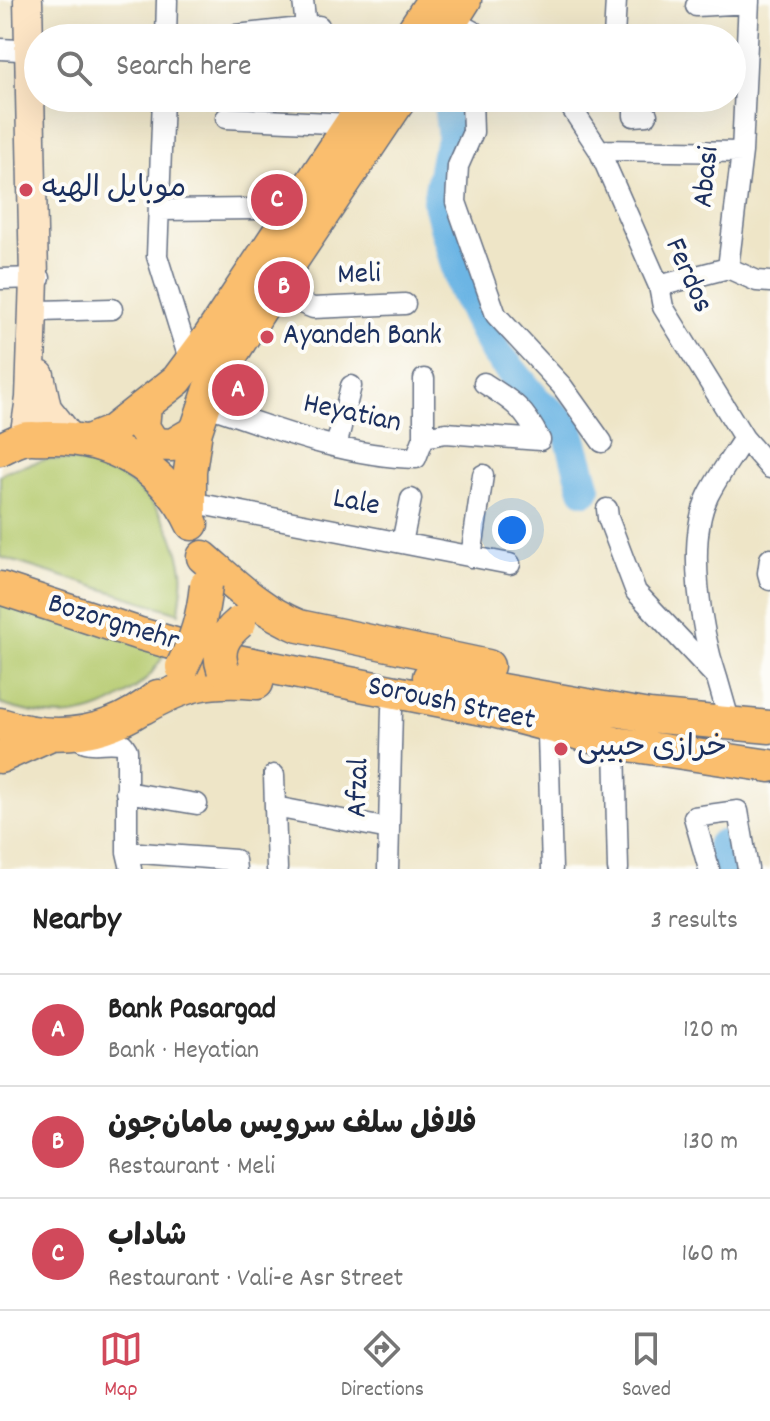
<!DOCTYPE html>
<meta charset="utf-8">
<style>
:root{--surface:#fff;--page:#f6f6f6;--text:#222;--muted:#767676;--line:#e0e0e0;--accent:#d1495b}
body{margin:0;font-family:Dekko,"Playpen Sans Arabic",sans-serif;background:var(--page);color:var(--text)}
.you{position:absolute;left:512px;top:530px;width:28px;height:28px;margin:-20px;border:6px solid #fff;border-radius:50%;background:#1a73e8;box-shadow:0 0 0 12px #1a73e833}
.badge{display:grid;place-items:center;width:52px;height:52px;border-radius:50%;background:var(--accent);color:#fff;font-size:26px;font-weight:700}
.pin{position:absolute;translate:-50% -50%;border:4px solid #fff;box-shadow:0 2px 8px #0006}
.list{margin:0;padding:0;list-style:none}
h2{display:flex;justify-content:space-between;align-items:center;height:104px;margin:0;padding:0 32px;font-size:34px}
h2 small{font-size:26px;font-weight:400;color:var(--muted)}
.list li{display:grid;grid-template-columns:52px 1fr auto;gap:24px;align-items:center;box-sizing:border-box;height:112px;padding:0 32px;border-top:2px solid var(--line)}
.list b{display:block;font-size:30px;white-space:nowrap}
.list p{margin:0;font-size:26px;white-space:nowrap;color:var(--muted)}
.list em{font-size:26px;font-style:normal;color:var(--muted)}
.icon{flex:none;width:44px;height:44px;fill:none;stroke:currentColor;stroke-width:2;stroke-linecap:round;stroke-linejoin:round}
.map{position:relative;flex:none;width:770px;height:869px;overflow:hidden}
.search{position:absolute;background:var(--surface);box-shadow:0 8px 32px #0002;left:24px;right:24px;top:24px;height:88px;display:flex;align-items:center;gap:20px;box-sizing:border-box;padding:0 28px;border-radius:44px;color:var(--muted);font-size:30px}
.sheet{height:440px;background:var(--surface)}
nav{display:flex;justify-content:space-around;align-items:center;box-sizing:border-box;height:112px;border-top:2px solid var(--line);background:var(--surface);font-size:22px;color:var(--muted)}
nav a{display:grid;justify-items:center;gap:4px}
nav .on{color:var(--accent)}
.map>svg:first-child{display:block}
.green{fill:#b5ca6e;stroke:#687c66;stroke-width:2}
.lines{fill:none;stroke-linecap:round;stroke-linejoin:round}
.river{stroke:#6cb5e4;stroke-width:32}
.street-casing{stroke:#656f83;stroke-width:23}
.secondary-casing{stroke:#656f83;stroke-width:31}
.primary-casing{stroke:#656f83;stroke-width:35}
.street{stroke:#fff;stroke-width:20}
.secondary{stroke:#fde5c5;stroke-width:28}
.primary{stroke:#fabe6e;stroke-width:32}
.primary-bridge-casing{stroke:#656f83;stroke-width:35;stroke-linecap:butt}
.primary-bridge{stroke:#fabe6e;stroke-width:32}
.poi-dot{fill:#d1495b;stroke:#fdfcf7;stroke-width:3}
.labels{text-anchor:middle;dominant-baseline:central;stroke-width:8;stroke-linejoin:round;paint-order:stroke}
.street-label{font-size:30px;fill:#1b2f5e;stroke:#fdfcf7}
.poi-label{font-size:30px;fill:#1b2f5e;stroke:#fdfcf7;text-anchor:start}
</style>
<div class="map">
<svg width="770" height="869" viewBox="0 0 770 869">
<rect width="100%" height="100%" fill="#fdfcf7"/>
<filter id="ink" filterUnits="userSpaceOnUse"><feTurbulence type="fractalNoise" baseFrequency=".0125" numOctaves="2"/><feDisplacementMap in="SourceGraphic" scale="16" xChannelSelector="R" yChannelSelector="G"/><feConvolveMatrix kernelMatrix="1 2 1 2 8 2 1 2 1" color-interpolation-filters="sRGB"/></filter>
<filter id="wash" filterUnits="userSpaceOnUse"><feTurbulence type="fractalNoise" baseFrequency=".006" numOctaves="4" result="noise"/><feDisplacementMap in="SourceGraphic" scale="32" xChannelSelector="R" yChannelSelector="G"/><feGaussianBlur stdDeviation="1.8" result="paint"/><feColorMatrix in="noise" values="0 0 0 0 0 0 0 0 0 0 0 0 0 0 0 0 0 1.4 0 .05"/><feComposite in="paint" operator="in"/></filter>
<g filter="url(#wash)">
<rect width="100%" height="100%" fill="#eee5c7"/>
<path class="green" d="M48,459C61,460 77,460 91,464C141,479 173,518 182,570C184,583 180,599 179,613L0,557V476L6,471Z
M0,594L168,650C160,660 154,672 145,680C140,686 132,690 125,695C82,723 46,719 0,704Z"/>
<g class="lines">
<path class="river" d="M449,104L453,138L447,155L438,201L463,289L495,351L536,401L567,426L585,489
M722,846L727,869"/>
</g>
</g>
<g filter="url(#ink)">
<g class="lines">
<g class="street-casing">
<path id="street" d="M303,0L306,27
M749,0L742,152L728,268L757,281L770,282
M696,6L749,3
M452,20L485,38
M166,38L167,0
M209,38L319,26L320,38
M614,38L616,0
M0,49L38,51
M163,98L157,256L190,362
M472,98L473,132L458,166L456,202L496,315L562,386L602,442
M565,98L599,150L659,286L663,307L744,438L770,468
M634,98V116L647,115
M226,118L351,124
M599,150L742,152
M159,210L255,209
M0,279L40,278
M659,286L728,268
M272,291L313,308L405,304
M40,311L112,309
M424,379V437
M205,405C273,428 342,456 416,458L424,437L446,433L540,440C524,408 514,402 484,383
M336,447L351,386
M190,502L510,564
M607,509L608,518L636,592L717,678L727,713
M402,543L411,499
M471,557L483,475
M770,559L768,573L770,580
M717,678C701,632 686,542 708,496C718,476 732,457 744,438
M548,735L552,869
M76,737C92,749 106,739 123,744L127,750V852L131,869
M615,743L618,869
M274,775L275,807
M126,792L197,804
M127,852L235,860L236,869
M277,869L275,807L389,829
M388,869L392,709
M709,869L694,817L738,811L748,869"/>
</g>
<g class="secondary-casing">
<path id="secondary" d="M40,375L47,408L70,437
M24,438L30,398L34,278L28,0"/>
</g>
<g class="primary-casing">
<path id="primary" d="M408,38L433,0
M441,38L465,0
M145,406L143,427L154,444L172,445L196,431
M88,441L111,432L177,380L209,337L368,98
M0,449C7,446 15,441 23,439C30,437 39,439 47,438C108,436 166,468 192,524
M190,519V471L196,431L210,389L281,277L401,98
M203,557C233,583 261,611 299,626L488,666
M0,588L137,633L227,659L493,711L615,743L770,766
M429,677L649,716L770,727
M143,708C185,684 208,679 257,683
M0,724C57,743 111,735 158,696
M0,757L49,735"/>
</g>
<use href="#street" class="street"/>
<use href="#secondary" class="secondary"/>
<use href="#primary" class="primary"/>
<g class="primary-bridge-casing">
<path id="primary-bridge" d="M182,667C196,639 203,616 206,585
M223,669C216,649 224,635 240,622"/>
</g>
<use href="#primary-bridge" class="primary-bridge"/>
</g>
</g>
<g class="poi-dot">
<circle cx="26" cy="190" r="8"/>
<circle cx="267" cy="337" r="8"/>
<circle cx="561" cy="749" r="8"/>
</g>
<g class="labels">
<g class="street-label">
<text transform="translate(708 177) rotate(-84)">Abasi</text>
<text transform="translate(359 276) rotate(-2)">Meli</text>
<text transform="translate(687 276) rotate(66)">Ferdos</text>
<text transform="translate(352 415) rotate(12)">Heyatian</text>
<text transform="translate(356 504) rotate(11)">Lale</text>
<text transform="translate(113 624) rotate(17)">Bozorgmehr</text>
<text transform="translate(451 705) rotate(12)">Soroush Street</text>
<text transform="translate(360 788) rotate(-88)">Afzal</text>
</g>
<g class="poi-label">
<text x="42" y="190">موبایل الهیه</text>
<text x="283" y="337">Ayandeh Bank</text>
<text x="577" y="749">خرازی حبیبی</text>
</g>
</g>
</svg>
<div class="you"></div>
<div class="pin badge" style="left:238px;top:390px">A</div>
<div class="pin badge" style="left:284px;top:287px">B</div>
<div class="pin badge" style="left:277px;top:200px">C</div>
<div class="search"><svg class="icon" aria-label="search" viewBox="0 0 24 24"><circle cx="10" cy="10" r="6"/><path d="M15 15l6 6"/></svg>Search here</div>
</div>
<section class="sheet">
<h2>Nearby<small>3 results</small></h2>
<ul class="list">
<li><span class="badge">A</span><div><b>Bank Pasargad</b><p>Bank · Heyatian</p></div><em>120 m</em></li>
<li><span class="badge">B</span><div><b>فلافل سلف سرویس مامان‌جون</b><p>Restaurant · Meli</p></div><em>130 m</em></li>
<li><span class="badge">C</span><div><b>شاداب</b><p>Restaurant · Vali-e Asr Street</p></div><em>160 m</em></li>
</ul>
</section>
<nav>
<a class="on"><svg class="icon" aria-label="map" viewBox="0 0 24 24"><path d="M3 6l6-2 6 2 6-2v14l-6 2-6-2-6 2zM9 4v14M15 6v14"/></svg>Map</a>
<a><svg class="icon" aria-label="directions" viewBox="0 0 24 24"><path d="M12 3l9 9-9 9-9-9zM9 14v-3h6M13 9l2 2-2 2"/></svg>Directions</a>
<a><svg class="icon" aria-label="saved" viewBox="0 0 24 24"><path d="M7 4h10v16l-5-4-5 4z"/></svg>Saved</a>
</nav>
